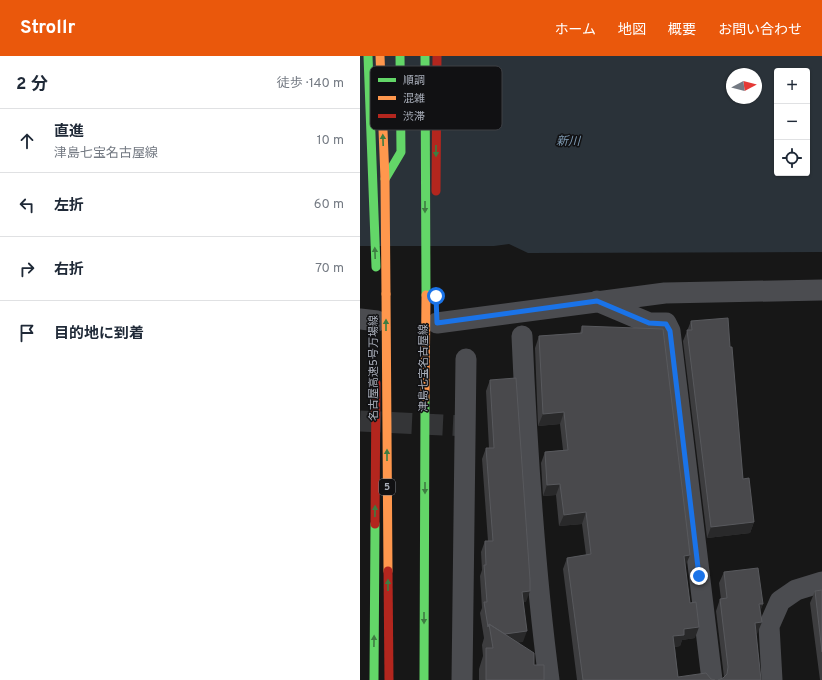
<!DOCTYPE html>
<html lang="ja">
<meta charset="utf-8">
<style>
:root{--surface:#fff;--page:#f6f6f7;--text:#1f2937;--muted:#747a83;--line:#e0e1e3;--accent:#ea580c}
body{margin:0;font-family:Overpass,"Noto Sans JP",sans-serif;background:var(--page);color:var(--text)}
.controls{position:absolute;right:12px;top:12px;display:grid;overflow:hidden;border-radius:4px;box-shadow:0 1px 3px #0004}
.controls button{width:36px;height:36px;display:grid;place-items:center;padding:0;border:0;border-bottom:1px solid var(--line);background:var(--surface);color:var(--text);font:20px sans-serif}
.compass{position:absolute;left:366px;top:12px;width:36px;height:36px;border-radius:50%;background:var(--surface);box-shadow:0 1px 3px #0004;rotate:83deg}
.stop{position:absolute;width:12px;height:12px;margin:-9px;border:3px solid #1a73e8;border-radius:50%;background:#fff}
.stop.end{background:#1a73e8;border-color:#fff;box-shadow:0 1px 4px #0008}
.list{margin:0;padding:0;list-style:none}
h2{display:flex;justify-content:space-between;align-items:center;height:52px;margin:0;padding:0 16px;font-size:17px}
h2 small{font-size:13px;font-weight:400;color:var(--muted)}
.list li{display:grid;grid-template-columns:26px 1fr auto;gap:12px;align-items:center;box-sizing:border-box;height:64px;padding:0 16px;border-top:1px solid var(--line)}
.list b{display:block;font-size:15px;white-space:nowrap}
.list p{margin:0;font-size:13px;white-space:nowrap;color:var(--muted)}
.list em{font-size:13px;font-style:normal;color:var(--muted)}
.icon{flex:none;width:22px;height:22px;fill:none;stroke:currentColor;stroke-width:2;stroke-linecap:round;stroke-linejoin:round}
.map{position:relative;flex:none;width:462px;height:624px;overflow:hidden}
header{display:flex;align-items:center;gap:24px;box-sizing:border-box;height:56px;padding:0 20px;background:var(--accent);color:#fff}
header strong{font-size:19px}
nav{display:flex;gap:22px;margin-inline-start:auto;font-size:14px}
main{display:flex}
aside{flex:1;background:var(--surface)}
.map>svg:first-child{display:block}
.water{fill:#2a3239;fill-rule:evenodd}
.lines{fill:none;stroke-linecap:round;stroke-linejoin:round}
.street-tunnel{stroke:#343537;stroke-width:21;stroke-dasharray:21 10;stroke-linecap:butt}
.street{stroke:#4b4c50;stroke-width:21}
.fast{stroke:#63d668;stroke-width:9}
.slow{stroke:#ff974d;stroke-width:9}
.jam{stroke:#b3261e;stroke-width:9}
.fast-bridge{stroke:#63d668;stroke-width:9}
.slow-bridge{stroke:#ff974d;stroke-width:9}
.jam-bridge{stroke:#b3261e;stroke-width:9}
.wall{fill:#3d3d3f}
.shaded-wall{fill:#29292a}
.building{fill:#49494c;stroke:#58595d}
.oneway{fill:#3e7d42}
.route{stroke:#1a73e8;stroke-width:5}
.labels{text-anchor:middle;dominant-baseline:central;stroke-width:3;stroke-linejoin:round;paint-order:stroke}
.shield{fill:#111113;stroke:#7b7e86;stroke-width:1}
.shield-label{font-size:10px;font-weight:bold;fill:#a8adb8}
.street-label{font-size:11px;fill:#a8adb8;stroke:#111113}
.water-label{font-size:12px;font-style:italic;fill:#7f9bb3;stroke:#111113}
.key{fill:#111113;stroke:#3e4045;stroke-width:1}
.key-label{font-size:11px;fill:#a8adb8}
</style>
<header>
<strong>Strollr</strong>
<nav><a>ホーム</a><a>地図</a><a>概要</a><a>お問い合わせ</a></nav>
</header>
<main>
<aside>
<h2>2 分<small>徒歩 · 140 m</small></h2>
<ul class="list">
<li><svg class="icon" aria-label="ahead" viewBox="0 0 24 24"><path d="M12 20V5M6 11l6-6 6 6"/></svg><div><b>直進</b><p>津島七宝名古屋線</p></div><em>10 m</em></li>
<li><svg class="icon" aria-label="left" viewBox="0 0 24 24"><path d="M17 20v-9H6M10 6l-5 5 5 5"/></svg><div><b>左折</b></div><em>60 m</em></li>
<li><svg class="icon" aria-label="right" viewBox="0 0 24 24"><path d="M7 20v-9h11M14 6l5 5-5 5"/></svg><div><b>右折</b></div><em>70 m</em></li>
<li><svg class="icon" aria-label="arrive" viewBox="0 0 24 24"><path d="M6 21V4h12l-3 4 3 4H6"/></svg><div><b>目的地に到着</b></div></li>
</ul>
</aside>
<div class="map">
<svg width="462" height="624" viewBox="0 0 462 624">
<rect width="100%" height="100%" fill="#171717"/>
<path class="water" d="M0,0H462V196L168,197L149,188L134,190H0ZM417,15H447V117H417ZM372,18H396V42H372Z"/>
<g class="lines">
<path class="street-tunnel" d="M0,365L106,370"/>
<path class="street" d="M237,245L289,267H306L310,275L352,624
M0,263L17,265
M77,267L305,237L462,234
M162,280C167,395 174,510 189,624
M102,624L106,303
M412,624L409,570L420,545L436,534L462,526"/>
<path class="fast" d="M8,0L16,211
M65,0L66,239
M25,123L41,96L40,0
M14,624L15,468"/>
<path class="slow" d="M20,0L25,123L26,238"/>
<path class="jam" d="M76,135L77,0
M15,468L16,327"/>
<path class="fast-bridge" d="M64,624L65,343"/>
<path class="slow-bridge" d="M26,238L28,515
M65,343L66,239"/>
<path class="jam-bridge" d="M28,515L29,624"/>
</g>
<path class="wall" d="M331,265L370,291L383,423L394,466L390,477L347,482L323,285Z
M222,270L325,511L335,582L322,584L320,590L315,591L318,621L355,624H217L203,513L207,502L226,499L222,468L199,470L196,439L183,440L181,407L185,396L203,394L200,368L178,370L175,292L179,280L220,277Z
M130,324L166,546H164L163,586H158L174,609L184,624H119V613L123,600L122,589L124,582L120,557L122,552L120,520L122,514L121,496L125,485H128L122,403L126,392H129L126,335Z
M364,516L403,548L400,555L397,578H396L401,624L363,622L364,621L356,555L360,543H361L359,527Z
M462,534V624H460L450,547L455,535Z"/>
<path class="shaded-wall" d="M204,356L200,368L178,370L183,358Z
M200,428L196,439L183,440L187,429Z
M226,456L222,468L199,470L204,459Z
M394,466L390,477L347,482L351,471Z
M330,499L325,511L324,500Z
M170,535L166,546H158L162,536Z
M399,548H403L399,559Z
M402,566L397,578L391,579L395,567Z
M339,571L335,582L322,584L320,590L309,592L313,580L324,573Z
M167,575L163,586L133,590L131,580Z"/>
<path class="building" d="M368,262L370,291H372L383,423L389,422L394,466L351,471L327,274H332L331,265Z
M222,270L303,273L327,473L330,499L324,500L330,547L336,546L339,571L324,573V579L313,580L318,621L346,617L351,623L355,624H223L207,502L231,498L226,456L204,459L200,428L187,429L185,396L208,394L204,356L183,358L179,280L222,277Z
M156,322L170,524V535L162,536L167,575L145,578L129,568L128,571L124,546H127L124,509H126L125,485H133L126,392H134L130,324Z
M398,512L403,548H399L402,566L395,567L401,624H358L363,622L367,618L368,611L360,543L367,542L364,516Z
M462,534V596L455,535Z
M129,568L174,597V609H184V624H126V592H133Z"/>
<defs><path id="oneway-solid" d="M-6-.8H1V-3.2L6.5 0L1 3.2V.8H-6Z"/></defs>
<g class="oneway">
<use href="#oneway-solid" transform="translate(23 84) rotate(-92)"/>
<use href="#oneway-solid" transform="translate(76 95) rotate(90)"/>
<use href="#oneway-solid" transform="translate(65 151) rotate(90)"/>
<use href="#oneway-solid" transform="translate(15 197) rotate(-92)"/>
<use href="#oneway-solid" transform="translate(26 269) rotate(-90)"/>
<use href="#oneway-solid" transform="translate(27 399) rotate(-90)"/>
<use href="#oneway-solid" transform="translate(65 432) rotate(90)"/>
<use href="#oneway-solid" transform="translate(15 455) rotate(-89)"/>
<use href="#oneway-solid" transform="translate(28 529) rotate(-90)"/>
<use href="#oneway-solid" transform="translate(64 562) rotate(90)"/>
<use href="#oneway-solid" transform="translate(14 585) rotate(-89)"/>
</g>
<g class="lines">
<path class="route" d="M76,240L77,267L237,245L289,267L306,268L310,275L339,520"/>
</g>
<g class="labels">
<rect class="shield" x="19" y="423" width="16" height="16" rx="3"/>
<g class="shield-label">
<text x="27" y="431">5</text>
</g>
<g class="street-label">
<text transform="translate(14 312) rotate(-90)">名古屋高速5号万場線</text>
<text transform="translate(64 312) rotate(-90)">津島七宝名古屋線</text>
</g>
<g class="water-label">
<text transform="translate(208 86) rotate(1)">新川</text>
</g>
</g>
<rect x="10" y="10" width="132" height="64" rx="6" class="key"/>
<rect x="18" y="22" width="18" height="4" fill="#63d668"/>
<rect x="18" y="40" width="18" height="4" fill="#ff974d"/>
<rect x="18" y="58" width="18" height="4" fill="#b3261e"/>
<g class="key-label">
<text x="43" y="28">順調</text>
<text x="43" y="46">混雑</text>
<text x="43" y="64">渋滞</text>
</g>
</svg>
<div class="controls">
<button>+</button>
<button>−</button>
<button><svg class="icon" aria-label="locate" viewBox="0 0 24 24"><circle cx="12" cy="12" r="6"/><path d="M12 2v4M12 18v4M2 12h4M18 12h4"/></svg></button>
</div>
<svg class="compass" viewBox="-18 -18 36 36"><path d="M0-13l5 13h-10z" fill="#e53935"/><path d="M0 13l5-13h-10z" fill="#747a83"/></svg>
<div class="stop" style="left:76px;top:240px"></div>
<div class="stop end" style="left:339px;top:520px"></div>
</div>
</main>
